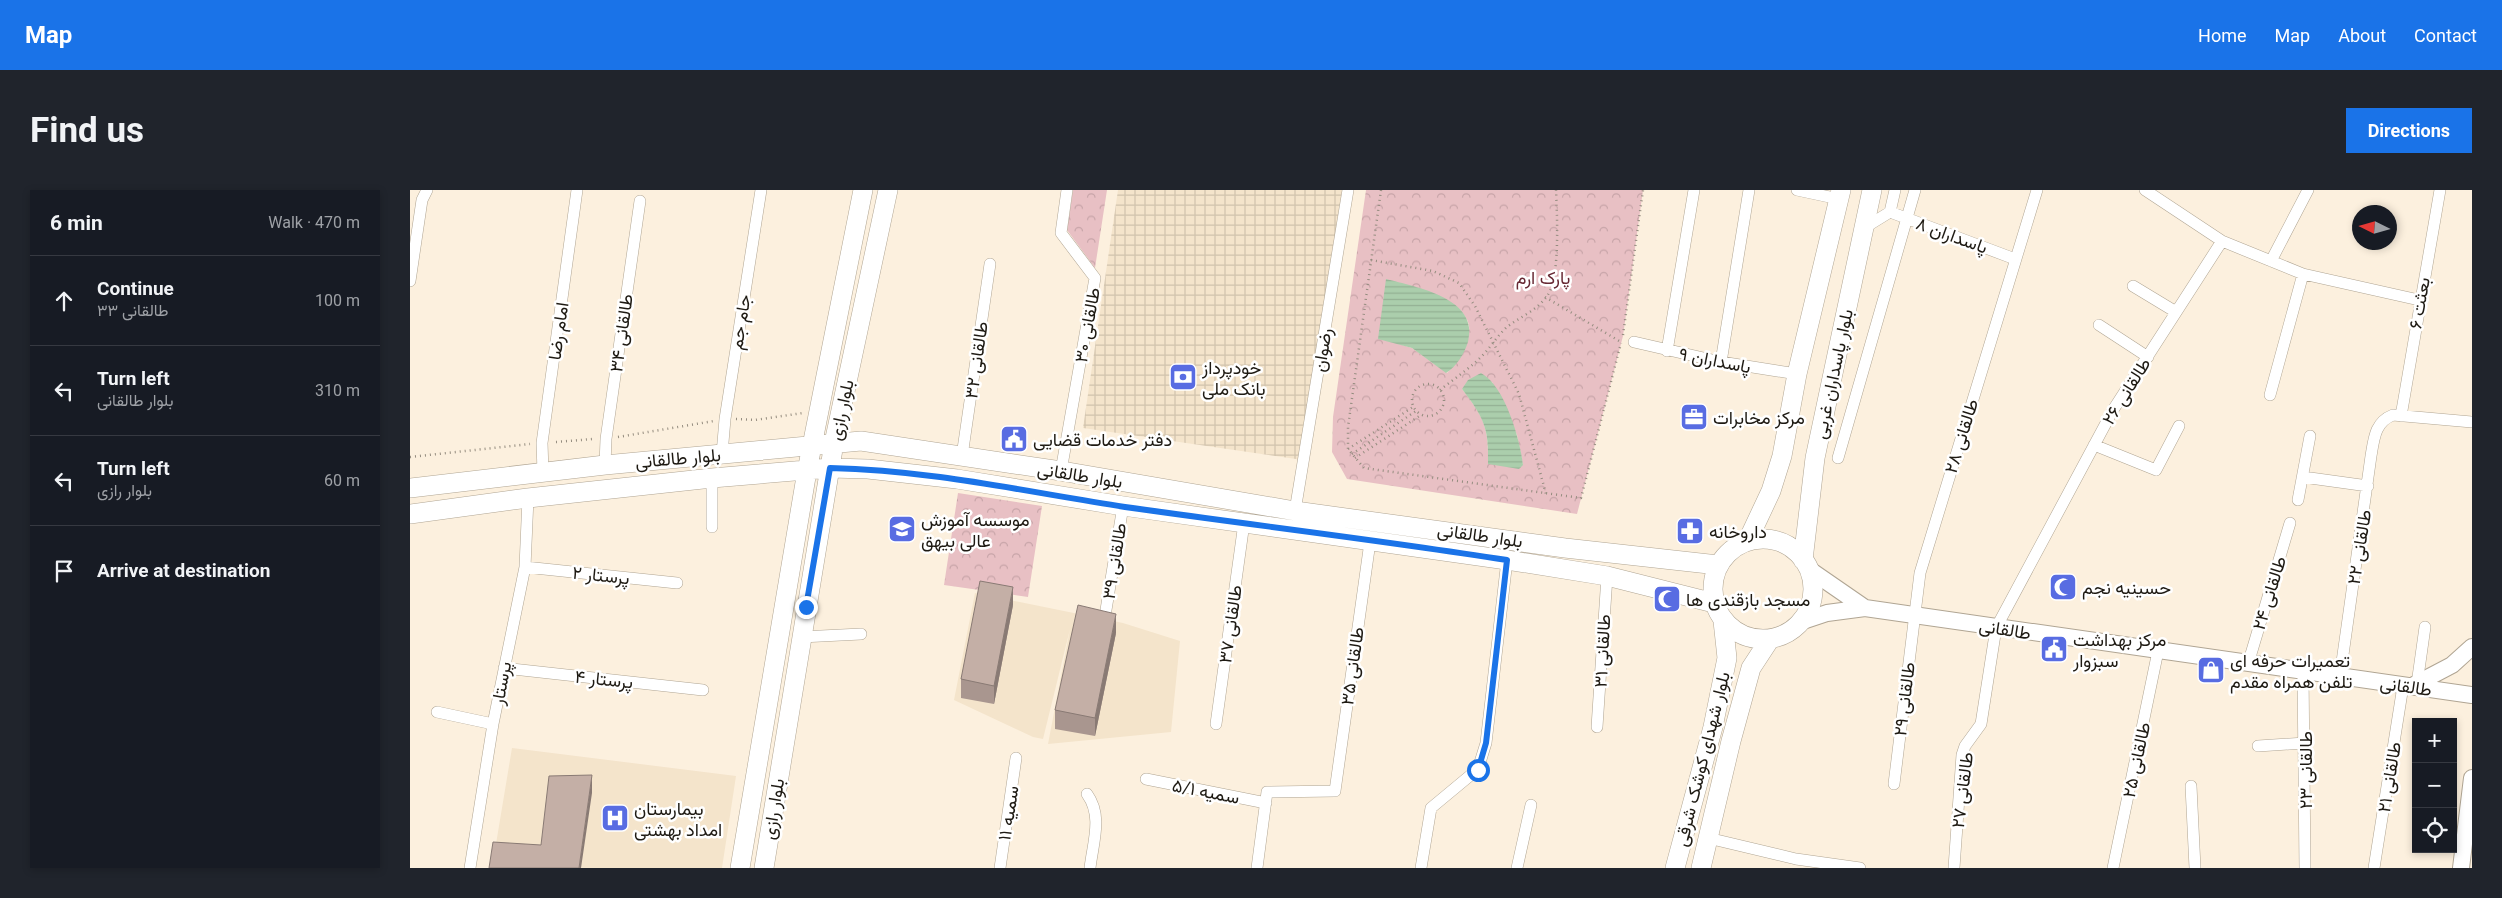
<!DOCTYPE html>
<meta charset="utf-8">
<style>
:root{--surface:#171b24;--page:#20242c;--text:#f1f3f6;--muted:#9ea1a6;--line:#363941;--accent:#1a73e8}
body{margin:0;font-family:Roboto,Vazirmatn,sans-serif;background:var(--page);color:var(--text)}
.controls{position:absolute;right:15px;bottom:15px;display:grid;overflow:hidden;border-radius:0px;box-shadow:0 2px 8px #0003}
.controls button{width:45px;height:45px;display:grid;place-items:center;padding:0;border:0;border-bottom:1px solid var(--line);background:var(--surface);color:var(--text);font:25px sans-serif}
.compass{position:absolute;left:1942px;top:15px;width:45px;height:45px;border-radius:50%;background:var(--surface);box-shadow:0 2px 8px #0003;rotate:275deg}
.stop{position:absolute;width:15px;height:15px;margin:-11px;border:4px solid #1a73e8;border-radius:50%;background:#fff}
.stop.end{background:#1a73e8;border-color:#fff;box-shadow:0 1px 5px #0008}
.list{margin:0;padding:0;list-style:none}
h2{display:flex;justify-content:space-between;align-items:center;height:65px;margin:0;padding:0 20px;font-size:21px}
h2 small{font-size:16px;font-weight:400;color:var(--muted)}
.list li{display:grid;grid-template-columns:32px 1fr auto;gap:15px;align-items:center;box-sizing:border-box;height:90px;padding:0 20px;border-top:1px solid var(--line)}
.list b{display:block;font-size:19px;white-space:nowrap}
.list p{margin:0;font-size:16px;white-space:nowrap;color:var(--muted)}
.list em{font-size:16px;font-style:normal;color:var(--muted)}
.icon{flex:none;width:28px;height:28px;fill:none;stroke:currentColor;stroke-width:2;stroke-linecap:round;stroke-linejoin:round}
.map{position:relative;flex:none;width:2062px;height:678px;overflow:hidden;border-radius:0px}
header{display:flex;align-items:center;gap:30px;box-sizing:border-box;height:70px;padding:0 25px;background:var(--accent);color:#fff}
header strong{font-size:24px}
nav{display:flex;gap:28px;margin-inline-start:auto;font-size:18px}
.intro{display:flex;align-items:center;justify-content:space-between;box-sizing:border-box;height:120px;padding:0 30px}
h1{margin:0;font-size:35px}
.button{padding:12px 22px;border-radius:0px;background:var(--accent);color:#fff;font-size:18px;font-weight:700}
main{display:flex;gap:30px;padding:0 30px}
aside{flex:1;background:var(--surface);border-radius:0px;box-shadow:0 2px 8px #0003}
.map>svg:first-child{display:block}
.built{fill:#f4e4cb}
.industrial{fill:url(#industrial-grid)}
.park{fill:url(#park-crowns);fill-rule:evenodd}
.water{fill:url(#water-rules)}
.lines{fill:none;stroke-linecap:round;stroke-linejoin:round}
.street-casing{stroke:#b0a593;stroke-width:12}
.secondary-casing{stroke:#b0a593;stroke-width:18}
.primary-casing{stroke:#b0a593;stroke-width:20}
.path{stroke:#948c7f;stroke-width:2.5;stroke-dasharray:1 4;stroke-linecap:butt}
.street{stroke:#fff;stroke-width:11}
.secondary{stroke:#fff;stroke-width:16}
.primary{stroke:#fff;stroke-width:19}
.wall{fill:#a9968f}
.shaded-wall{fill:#897a74}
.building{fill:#c4afa6;stroke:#897a74}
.route{stroke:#1a73e8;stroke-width:6}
.labels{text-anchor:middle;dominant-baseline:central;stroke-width:5;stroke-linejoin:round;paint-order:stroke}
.street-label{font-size:18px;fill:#1e1a13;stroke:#fff}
.park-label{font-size:18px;fill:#672833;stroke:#fff}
.poi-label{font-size:18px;fill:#1e1a13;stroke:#fff;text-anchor:start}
</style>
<header>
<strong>Map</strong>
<nav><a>Home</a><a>Map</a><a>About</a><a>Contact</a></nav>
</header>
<div class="intro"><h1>Find us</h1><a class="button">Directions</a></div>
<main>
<aside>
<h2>6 min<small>Walk · 470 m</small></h2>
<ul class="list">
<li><svg class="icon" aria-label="ahead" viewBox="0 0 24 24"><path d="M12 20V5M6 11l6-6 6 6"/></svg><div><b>Continue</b><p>طالقانی ۳۳</p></div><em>100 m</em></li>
<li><svg class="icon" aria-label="left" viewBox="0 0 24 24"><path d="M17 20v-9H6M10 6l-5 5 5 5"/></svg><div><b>Turn left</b><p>بلوار طالقانی</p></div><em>310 m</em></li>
<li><svg class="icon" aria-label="left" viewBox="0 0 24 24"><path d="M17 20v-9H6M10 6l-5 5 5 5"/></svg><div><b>Turn left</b><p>بلوار رازی</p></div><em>60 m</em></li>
<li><svg class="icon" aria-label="arrive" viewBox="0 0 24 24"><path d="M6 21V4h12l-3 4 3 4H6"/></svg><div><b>Arrive at destination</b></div></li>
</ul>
</aside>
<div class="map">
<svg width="2062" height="678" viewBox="0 0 2062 678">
<defs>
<pattern id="industrial-grid" width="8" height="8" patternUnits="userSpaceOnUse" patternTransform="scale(1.25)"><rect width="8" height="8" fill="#f4e4cb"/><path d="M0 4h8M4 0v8" fill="none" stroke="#d1c3ad"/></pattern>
<pattern id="park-crowns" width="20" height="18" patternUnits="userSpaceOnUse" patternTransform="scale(1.25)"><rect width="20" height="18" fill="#e8c0c4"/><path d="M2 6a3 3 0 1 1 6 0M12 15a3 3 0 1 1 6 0" fill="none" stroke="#c7a4a8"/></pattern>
<pattern id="water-rules" width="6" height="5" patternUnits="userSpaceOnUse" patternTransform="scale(1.25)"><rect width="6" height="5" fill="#abceac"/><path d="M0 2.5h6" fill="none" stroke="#93b093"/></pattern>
</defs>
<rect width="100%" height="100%" fill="#fcf0de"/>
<path class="built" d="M565,403L713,433L770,451L761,542L638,554L660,439L633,549L623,547L544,510Z
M102,558L326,586L312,678H82Z"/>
<path class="industrial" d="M708,0H932L893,270L673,238Z"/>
<path class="park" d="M663,0H697L685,78L657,40Z
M956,0H1233L1213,146L1167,324L937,289L922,262L923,227ZM1046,116C1052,122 1058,128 1059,136C1061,153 1048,173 1037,183L1002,158L989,154ZM1082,192L1107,245L1113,275L1078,274C1079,238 1074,227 1052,199Z
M548,303L632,316L618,407L534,395Z"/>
<path class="water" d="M976,89C1006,97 1070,108 1058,152C1054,164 1047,176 1036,183L1002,158L968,149Z
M1071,183C1095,196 1110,249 1113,275L1109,279L1078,274C1079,238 1074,228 1052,199L1058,190Z"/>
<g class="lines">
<g class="street-casing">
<path id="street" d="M1387,0L1429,9
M1480,22L1605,69
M1454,38L1480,22L1485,0
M1812,51L1893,84L2009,110
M1861,71L1898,0
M0,91L12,10L17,0
M1723,96L1766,122
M1689,135L1738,167
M1224,152L1311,172L1387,184
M1257,161L1284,0
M1311,172L1339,0
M1860,205L1893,84
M1991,226L2030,0
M1684,255L1746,280L1769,236
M312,264L315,229L351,0
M552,266L580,74
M1428,268L1505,0
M195,275L196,249L230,11
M651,281L685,88L651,43L657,0
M133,282L132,253L167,0
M1893,287L1958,296
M302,288V337
M1888,310L1900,246
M885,321L938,0
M115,377L267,393
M695,426L713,316
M391,447L451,444
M1838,474L1880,333
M94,478L293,500
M1893,481L1895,678
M1930,486L1961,266C1964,248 1965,232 1983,225L2062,232
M2007,494L2015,437
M27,522L83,534
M806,534L834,333
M1187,537L1197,386
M1848,556L1895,553
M736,589L856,613
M1484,594L1510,383L1627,0
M1781,596L1785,678
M677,604C693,626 683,652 680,678
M1298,648L1386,669L1450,678
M60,678L83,534L115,377L118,308
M590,678L606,568
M847,678L857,602L925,601L960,352
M1011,678L1021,618L1068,579L1076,553L1097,370
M1107,678L1121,615
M1544,678L1552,565L1555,556L1571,534L1586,438L1703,220L1812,51L1735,0
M1703,678L1748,461
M1964,678L1993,496"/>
</g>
<g class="secondary-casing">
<path id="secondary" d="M1455,418L2062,505
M1393,431L1417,423L1455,418L1400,380
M2002,496L2042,475L2062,457
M2051,678L2062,588"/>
</g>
<g class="primary-casing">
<path id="primary" d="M0,298L195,275L451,251L651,281L885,321L1155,358L1308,375
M0,324L118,308L302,288L420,278L458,279L547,289L713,316L1097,370L1197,386L1304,413
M1303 399a50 50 0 1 1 100 0a50 50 0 1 1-100 0Z
M1338,350L1361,301L1372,266L1387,184L1431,0
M1393,370L1405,268L1462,0
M330,678L397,281L453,0
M354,678L424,253L478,0
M1265,678L1303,537L1317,468L1313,431
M1291,678L1321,551L1341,478L1360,449"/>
</g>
<path class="path" d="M971,0L938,237V259L954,278L1171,308L1211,153
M961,70L1023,81L1049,93L1065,116L1109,204L1136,304
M1135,107L1211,152
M1213,145L1233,0
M1002 210a16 16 0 1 1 32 0a16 16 0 1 1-32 0Z
M1030,200C1044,189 1059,179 1072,166C1081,157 1087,146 1097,137C1111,126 1129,120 1139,103C1150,83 1147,24 1146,0
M326,229L345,230L393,223
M208,247L304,231
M146,252L183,249
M938,259L1003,217
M942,264L1006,221
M0,267L120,254
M945,268L1011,225"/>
<use href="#street" class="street"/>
<use href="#secondary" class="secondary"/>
<use href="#primary" class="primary"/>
</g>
<path class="wall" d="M603,415L584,514L551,508V489Z
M706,443L685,546L645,539V520Z"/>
<path class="shaded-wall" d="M603,397V415L584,514V496Z
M706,424V443L685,546V528Z
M182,585V603L171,678H169Z"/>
<path class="building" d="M570,391L603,397L584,496L551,489Z
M668,415L706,424L685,528L645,520Z
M182,585L169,678H79L83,652L131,655L139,586Z"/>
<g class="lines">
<path class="route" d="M396,417L420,278C520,280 617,302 715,317C842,335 970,350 1097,370L1076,553L1068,580"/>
</g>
<defs>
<g id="bank-square" transform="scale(1.4375)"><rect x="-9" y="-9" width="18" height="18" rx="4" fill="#586ce2" stroke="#fff"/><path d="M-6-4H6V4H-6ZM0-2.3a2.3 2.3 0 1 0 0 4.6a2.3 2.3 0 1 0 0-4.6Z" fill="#fff"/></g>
<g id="office-square" transform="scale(1.4375)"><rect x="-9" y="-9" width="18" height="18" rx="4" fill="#586ce2" stroke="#fff"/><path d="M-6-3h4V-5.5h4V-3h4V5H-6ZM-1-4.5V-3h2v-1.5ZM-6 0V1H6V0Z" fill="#fff"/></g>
<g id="civic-square" transform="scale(1.4375)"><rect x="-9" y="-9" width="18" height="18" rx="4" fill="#586ce2" stroke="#fff"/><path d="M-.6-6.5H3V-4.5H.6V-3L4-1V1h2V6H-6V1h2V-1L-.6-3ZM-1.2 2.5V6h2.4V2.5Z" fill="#fff"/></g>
<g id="university-square" transform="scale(1.4375)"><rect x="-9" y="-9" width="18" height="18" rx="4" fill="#586ce2" stroke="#fff"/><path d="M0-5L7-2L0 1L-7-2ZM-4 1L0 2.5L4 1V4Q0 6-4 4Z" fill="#fff"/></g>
<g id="pharmacy-square" transform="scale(1.4375)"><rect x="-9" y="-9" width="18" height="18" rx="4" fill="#586ce2" stroke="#fff"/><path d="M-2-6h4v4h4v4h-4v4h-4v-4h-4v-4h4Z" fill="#fff"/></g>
<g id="mosque-square" transform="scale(1.4375)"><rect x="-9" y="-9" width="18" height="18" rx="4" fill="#586ce2" stroke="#fff"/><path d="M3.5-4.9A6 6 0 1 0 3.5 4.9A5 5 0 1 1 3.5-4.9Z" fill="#fff"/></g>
<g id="shop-square" transform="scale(1.4375)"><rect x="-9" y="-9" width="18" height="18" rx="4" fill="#586ce2" stroke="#fff"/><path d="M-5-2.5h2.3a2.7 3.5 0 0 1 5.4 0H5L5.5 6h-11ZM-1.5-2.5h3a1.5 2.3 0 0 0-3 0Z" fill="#fff"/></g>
<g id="hospital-square" transform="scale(1.4375)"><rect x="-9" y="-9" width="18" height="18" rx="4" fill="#586ce2" stroke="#fff"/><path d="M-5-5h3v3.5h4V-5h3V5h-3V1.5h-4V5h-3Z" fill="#fff"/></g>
</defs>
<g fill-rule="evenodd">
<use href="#bank-square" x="773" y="187"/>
<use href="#office-square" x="1284" y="227"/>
<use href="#civic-square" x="604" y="249"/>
<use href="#university-square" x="492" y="339"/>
<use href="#pharmacy-square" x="1280" y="341"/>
<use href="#mosque-square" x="1653" y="397"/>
<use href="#mosque-square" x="1257" y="409"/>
<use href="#civic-square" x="1644" y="459"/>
<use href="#shop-square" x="1801" y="480"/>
<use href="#hospital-square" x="205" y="628"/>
</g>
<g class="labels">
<g class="street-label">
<text transform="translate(1542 45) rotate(20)">پاسداران ۸</text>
<text transform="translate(2009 113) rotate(-80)">بعثت ۶</text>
<text transform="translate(330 132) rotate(-81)">جام جم</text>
<text transform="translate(677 135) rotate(-80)">طالقانی ۳۰</text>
<text transform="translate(148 141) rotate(-82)">امام رضا</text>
<text transform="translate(211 143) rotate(-82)">طالقانی ۳۴</text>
<text transform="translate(912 160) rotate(-81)">رضوان</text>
<text transform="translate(566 170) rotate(-82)">طالقانی ۳۲</text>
<text transform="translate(1305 170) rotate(11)">پاسداران ۹</text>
<text transform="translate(1423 184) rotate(-78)">بلوار پاسداران غربی</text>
<text transform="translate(1716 201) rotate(-58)">طالقانی ۲۶</text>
<text transform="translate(431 220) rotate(-78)">بلوار رازی</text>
<text transform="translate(1551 246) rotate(-73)">طالقانی ۲۸</text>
<text transform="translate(268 268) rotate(-5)">بلوار طالقانی</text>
<text transform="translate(670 285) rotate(9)">بلوار طالقانی</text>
<text transform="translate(1070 345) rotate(8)">بلوار طالقانی</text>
<text transform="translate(1949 357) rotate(-81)">طالقانی ۲۲</text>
<text transform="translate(704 371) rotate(-81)">طالقانی ۳۹</text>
<text transform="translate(191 385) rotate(6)">پرستار ۲</text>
<text transform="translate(1859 403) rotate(-73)">طالقانی ۲۴</text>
<text transform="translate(820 434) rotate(-82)">طالقانی ۳۷</text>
<text transform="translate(1595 439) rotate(9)">طالقانی</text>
<text transform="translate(1192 461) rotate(-87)">طالقانی ۳۱</text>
<text transform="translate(942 476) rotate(-82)">طالقانی ۳۵</text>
<text transform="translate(194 489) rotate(6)">پرستار ۴</text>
<text transform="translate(91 493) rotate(-79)">پرستار</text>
<text transform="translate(1996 496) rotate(8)">طالقانی</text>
<text transform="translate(1494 509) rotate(-83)">طالقانی ۲۹</text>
<text transform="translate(1292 569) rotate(-76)">بلوار شهدای کوشک شرقی</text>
<text transform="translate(1726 570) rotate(-78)">طالقانی ۲۵</text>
<text transform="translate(1895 580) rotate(-90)">طالقانی ۲۳</text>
<text transform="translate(1979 587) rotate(-81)">طالقانی ۲۱</text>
<text transform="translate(1552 600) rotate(-83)">طالقانی ۲۷</text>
<text transform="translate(796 601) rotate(11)">سمیه ۵/۱</text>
<text transform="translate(363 619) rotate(-81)">بلوار رازی</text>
<text transform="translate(598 623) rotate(-81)">سمیه ۱۱</text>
</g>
<g class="park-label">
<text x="1133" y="87">پارک ارم</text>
</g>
<g class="poi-label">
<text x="792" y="177">خودپرداز<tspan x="792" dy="21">بانک ملی</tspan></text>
<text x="1303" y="227">مرکز مخابرات</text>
<text x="623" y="249">دفتر خدمات قضایی</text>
<text x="511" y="329">موسسه آموزش<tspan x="511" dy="21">عالی بیهق</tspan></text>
<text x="1299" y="341">داروخانه</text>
<text x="1672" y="397">حسینیه نجم</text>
<text x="1276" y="409">مسجد بازقندی ها</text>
<text x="1663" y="449">مرکز بهداشت<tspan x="1663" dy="21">سبزوار</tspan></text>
<text x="1820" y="470">تعمیرات حرفه ای<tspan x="1820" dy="21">تلفن همراه مقدم</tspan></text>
<text x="224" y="618">بیمارستان<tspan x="224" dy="21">امداد بهشتی</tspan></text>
</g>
</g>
</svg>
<div class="controls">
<button>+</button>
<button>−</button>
<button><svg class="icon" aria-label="locate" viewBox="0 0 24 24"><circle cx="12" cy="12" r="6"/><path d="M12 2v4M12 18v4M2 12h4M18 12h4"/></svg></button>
</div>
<svg class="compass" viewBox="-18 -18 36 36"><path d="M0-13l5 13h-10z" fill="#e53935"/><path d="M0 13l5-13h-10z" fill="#9ea1a6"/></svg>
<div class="stop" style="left:1068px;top:580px"></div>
<div class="stop end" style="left:396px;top:417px"></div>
</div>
</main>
